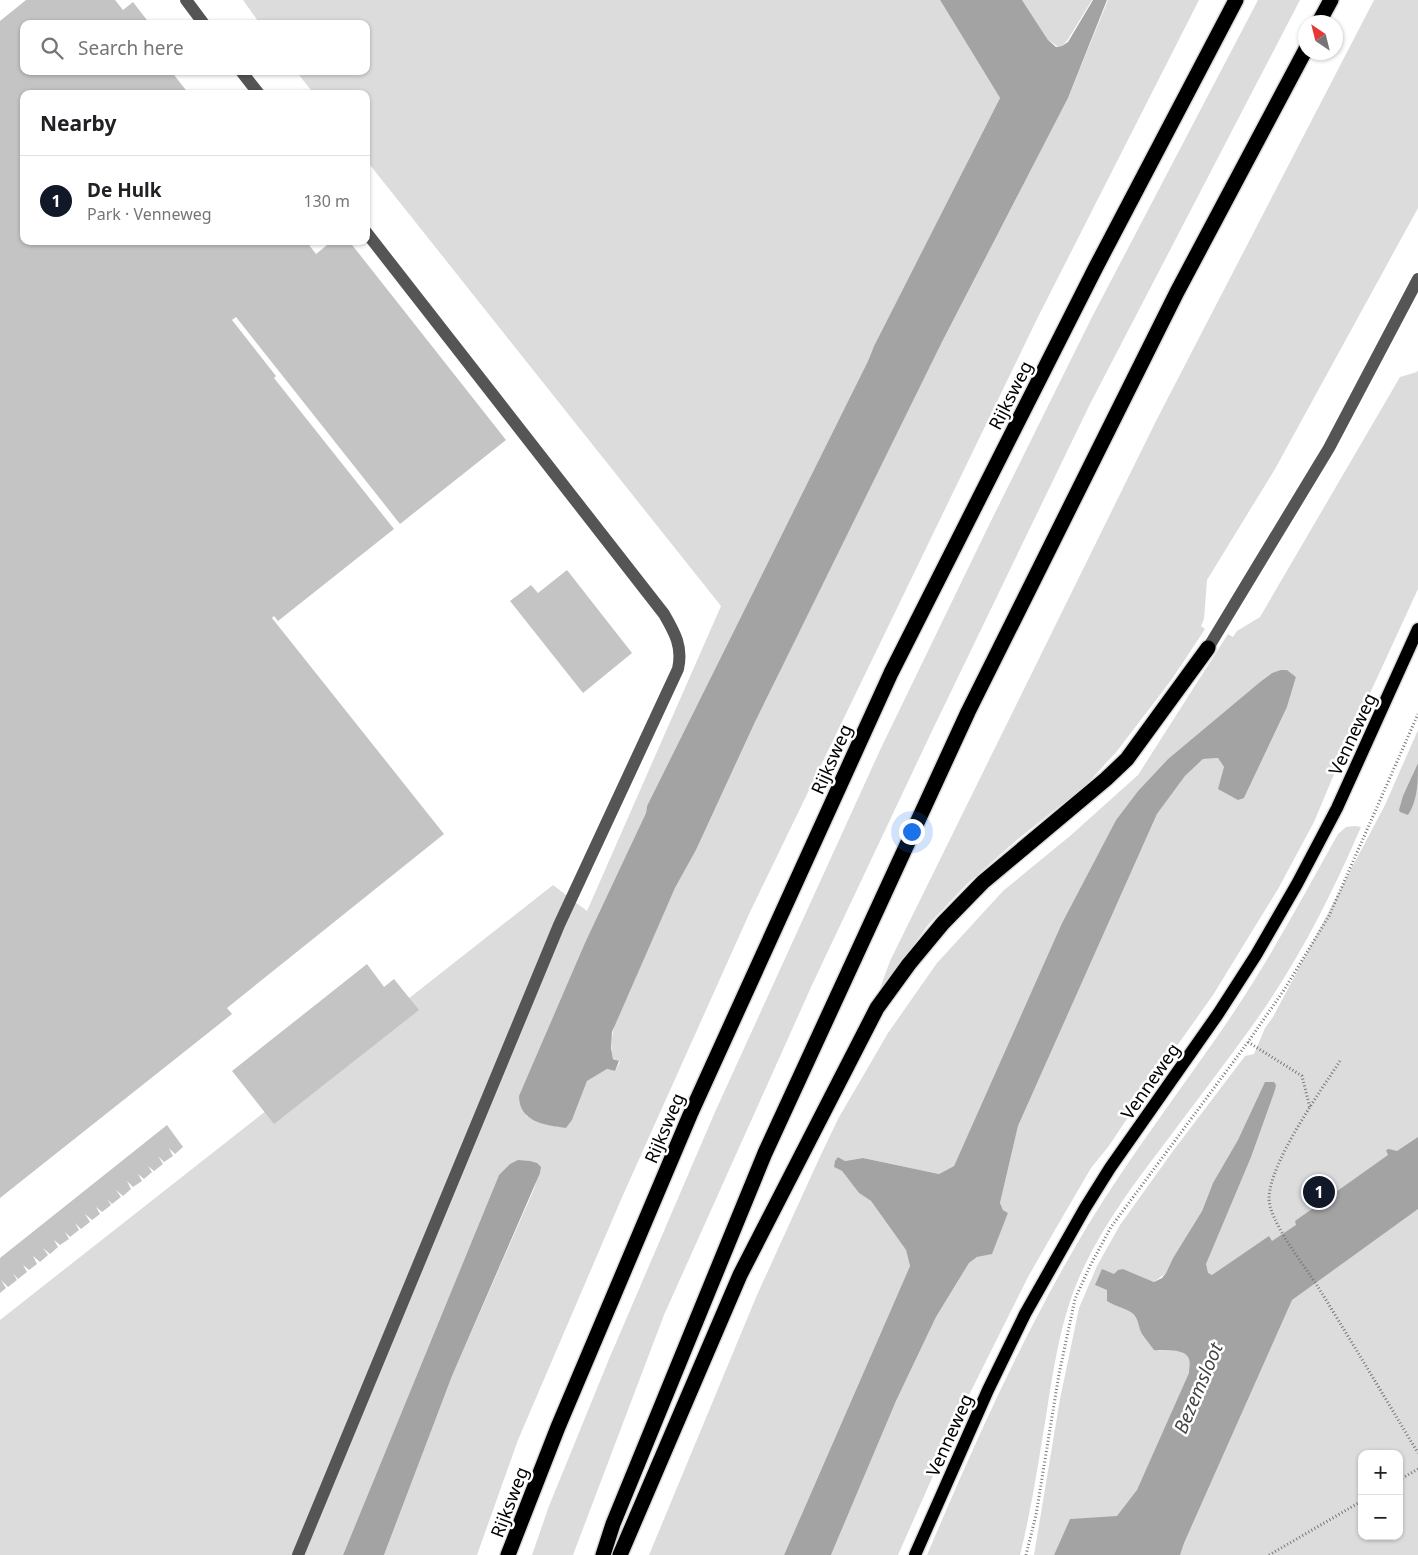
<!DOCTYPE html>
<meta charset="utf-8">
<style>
:root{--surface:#fff;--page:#f2f2f2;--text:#202124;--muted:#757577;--line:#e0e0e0;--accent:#111827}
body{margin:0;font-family:"Noto Sans",sans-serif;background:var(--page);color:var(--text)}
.controls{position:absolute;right:15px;bottom:15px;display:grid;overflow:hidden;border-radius:10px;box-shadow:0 1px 4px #0004}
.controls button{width:45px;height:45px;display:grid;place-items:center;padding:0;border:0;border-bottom:1px solid var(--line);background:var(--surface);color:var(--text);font:25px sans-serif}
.compass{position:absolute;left:1298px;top:15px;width:45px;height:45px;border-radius:50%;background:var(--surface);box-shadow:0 1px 4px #0004;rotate:325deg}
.you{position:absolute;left:911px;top:831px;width:18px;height:18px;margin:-12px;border:4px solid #fff;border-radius:50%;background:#1a73e8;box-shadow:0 0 0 8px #1a73e833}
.badge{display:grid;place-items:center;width:32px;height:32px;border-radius:50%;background:var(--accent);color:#fff;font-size:16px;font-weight:700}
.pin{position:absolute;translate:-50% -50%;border:2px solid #fff;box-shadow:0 1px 5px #0006}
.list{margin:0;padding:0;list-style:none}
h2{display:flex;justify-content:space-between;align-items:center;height:65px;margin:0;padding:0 20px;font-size:21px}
h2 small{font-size:16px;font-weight:400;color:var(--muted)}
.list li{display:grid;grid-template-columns:32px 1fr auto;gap:15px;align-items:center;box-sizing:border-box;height:90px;padding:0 20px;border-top:1px solid var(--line)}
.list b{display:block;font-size:19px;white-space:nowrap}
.list p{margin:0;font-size:16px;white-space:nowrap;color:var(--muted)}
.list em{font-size:16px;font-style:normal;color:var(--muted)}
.icon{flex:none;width:28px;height:28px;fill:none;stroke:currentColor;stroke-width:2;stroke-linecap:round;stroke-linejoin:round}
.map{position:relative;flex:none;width:1418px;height:1555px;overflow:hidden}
.search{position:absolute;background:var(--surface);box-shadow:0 1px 4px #0004;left:20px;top:20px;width:350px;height:55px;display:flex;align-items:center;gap:12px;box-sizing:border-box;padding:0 18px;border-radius:10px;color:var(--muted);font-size:19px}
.panel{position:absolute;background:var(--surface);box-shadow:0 1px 4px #0004;left:20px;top:90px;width:350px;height:155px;border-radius:10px}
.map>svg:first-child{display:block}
.green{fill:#dcdcdc;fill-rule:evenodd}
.water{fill:#a3a3a3}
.building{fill:#c4c4c4}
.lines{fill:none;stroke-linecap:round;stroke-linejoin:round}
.major-casing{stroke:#dbdbdb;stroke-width:15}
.highway-casing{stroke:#dbdbdb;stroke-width:18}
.path{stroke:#777;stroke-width:3;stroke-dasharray:1 2.5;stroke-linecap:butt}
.minor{stroke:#555;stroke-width:12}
.major{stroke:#000;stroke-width:12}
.highway{stroke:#000;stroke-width:15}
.labels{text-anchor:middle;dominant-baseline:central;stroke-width:5;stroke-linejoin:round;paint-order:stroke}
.street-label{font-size:18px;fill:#000;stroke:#fff}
.water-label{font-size:19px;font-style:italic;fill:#444;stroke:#fff}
</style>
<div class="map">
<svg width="1418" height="1555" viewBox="0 0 1418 1555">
<rect width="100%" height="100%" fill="#fff"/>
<path class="green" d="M243,0H940L1000,98L874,346L868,361L647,806L646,813L586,944L526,1116L548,1125L566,1128L572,1120L587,1081L607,1069L615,1071L620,1062L613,1058C610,1044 612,1034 616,1020L675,888L696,850L755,722L821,587L942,342L1068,98L1108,0H1199L1037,319L750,912L623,1195L518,1440L477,1555H384L452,1376L534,1189L541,1167L499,1175L343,1555H0V1320L553,885L587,911L721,606L366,160V94H314L296,71H366V24H260Z
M1022,0H1092L1067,41L1062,46H1057L1048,40Z
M1258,0H1300L1090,404L931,733L812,985L664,1315L573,1555H532L549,1506L609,1359L715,1112L881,748L990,523L1092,317Z
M1374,0H1418V208L1275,469L1207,580L1204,619L1201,626L1205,629L1172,679L1117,751L1086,785L1018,839L967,884L928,925L878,994L890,961L1157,419Z
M1418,370V589L1348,741L1314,822L1278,889L1213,995L1169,1057L1108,1147L1091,1168L1052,1235L1028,1277L967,1399L898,1555H831L896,1401L936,1317L969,1263L977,1257L992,1253L1008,1213L1003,1210L1000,1203L1018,1126L1157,814L1185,776L1203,759L1218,758L1244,798L1287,707L1296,677L1287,670L1272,673L1260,682L1168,759L1138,791L1116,820L1062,923L954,1166L939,1174L863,1158L845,1161L838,1157L834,1167L842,1171L859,1193L871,1201L906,1250L910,1266L784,1555H649L757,1295L818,1161L838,1119L888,1033L937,963L1003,891L1070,836L1138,775L1228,634L1233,637L1237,631L1260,617L1400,377L1417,372Z
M1418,730V763L1412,776L1418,775V1555H1081L1098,1518L1070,1519L1054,1555H1034L1060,1399L1079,1308L1097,1266L1120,1225L1173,1151L1245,1056L1254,1054L1265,1028L1273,1017L1385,805ZM1213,1183L1171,1350L1159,1351C1154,1345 1147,1340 1143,1334C1138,1327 1140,1318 1132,1313C1125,1308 1115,1306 1107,1301V1290L1123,1269L1154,1282L1166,1273L1173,1258L1202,1211ZM1362,1454H1399V1536H1362Z
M1355,826L1361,827C1331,896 1299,960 1255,1022C1225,1064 1193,1105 1162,1147C1133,1185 1104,1224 1084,1267C1062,1312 1055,1361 1047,1410C1039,1459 1032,1507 1020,1555H927C975,1442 1025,1330 1088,1225C1132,1153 1183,1087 1230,1018C1270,959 1303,896 1338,834L1346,827Z"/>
<path class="water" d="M940,0H1022L1048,40L1056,47L1062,46L1068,42L1093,0H1107L1068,98L942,342L755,722L696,850L675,888L612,1032L611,1048L613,1059L619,1061L615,1071L607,1069L587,1081L572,1120L566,1128C545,1125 519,1122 519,1096L585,943L646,813L647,806L868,361L874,346L1000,98Z
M1281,670H1287L1296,677L1287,707L1244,798L1238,800L1218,789L1224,767L1218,758L1203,759L1185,776L1157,814L1018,1126L1000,1203L1003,1210L1008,1213L992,1254L977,1257L969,1263L936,1317L896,1401L831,1555H784L910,1266L906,1250L871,1201L859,1193L842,1171L834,1167L835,1161L838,1157L845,1161L863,1158L939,1174L954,1166L1062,923L1116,820L1138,791L1168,759L1260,682L1272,673Z
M1418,763C1418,781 1418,800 1408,815L1400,812L1399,810L1403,796Z
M1265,1082H1274L1276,1085L1275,1090L1251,1157L1206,1264L1208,1273L1212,1275L1269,1236L1272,1241L1296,1225L1295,1221L1388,1155L1386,1150L1389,1149L1397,1151L1418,1137V1209L1292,1300L1184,1543L1180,1555H1054L1070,1519L1117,1516L1137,1490L1189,1373C1189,1369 1191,1361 1188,1357C1183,1348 1162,1351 1154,1350C1150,1345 1146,1339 1142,1334C1138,1327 1139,1318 1132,1313C1125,1308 1114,1306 1107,1301V1290L1095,1285L1102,1269L1114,1274L1118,1270L1123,1269L1154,1282L1162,1278L1166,1273L1173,1258L1202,1211L1213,1183L1238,1140Z
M518,1160L530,1161L537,1163L541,1167L540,1173L452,1376L384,1555H343L499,1175L510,1164Z"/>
<path class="building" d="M26,0H115L123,10L133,2L150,24H24V71H171L189,94H24V241H306L316,254L332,241H349L506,440L400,524L236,317L232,320L276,376L274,378L394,529L278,621L274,616L272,618L444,834L227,1008L232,1014L0,1198V21Z
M567,570L632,653L583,693L510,601L531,585L538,593Z
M367,964L384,987L394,979L419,1010L274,1124L232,1071Z
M167,1125L183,1147L175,1154L169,1148L173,1156L164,1162L158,1156L163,1164L154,1171L148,1166L152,1172L144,1179L138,1174L142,1181L133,1187L127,1181L131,1189L123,1196L116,1190L121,1197L112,1204L107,1199L111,1205L102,1212L96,1207L100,1214L92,1220L85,1214L90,1222L81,1229L75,1223L79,1230L70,1237L65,1232L69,1239L60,1245L54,1240L58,1247L50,1254L43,1248L48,1255L40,1262L33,1256L37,1264L29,1270L23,1265L27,1272L18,1279L13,1273L17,1280L8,1287L1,1280L6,1288L0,1293V1258Z"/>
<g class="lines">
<g class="major-casing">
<path id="major" d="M915,1555L988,1390L1025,1314L1085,1208L1110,1168L1218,1014L1256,955L1297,884L1337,808L1418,629"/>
</g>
<g class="highway-casing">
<path id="highway" d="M1319,22L1331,0
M508,1555L558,1427L690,1115L891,673L1096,267L1236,0
M603,1555L613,1524L765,1153L968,712L1177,292L1306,49
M620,1555L740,1275L877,1008L909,964L943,923L983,882L1106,779L1127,759L1208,648"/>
</g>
<path class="path" d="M1248,1042L1302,1076L1310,1108
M1340,1061C1320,1092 1270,1162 1269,1198C1269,1222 1305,1266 1318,1287C1352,1342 1385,1398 1418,1453
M1399,1480L1418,1469
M1026,1555L1036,1515L1059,1374L1075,1299L1090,1266L1111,1227L1248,1042L1284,990L1329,916L1418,714
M1269,1555L1362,1501"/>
<path class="minor" d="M186,0L204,24
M241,71L259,94
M1208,648L1329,448L1418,279
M298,1555L559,925L678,669C683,647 675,633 664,614L366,232"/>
<use href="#major" class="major"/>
<use href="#highway" class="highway"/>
</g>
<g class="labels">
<g class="street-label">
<text transform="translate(1010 395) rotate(-63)">Rijksweg</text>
<text transform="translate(1352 734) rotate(-65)">Venneweg</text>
<text transform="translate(831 759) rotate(-66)">Rijksweg</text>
<text transform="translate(1150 1081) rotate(-55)">Venneweg</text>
<text transform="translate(664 1128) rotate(-67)">Rijksweg</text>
<text transform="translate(949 1435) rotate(-66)">Venneweg</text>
<text transform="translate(509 1502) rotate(-69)">Rijksweg</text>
</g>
<g class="water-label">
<text transform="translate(1198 1388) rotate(-67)">Bezemsloot</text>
</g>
</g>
</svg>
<div class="controls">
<button>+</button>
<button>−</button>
</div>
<svg class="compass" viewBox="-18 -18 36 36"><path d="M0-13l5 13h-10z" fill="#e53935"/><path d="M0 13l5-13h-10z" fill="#757577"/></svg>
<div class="you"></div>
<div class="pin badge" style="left:1319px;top:1192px">1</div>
<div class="search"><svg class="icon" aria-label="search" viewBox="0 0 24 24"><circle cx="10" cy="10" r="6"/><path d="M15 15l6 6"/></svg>Search here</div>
<section class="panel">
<h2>Nearby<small></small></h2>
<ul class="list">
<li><span class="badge">1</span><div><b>De Hulk</b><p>Park · Venneweg</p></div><em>130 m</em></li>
</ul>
</section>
</div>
